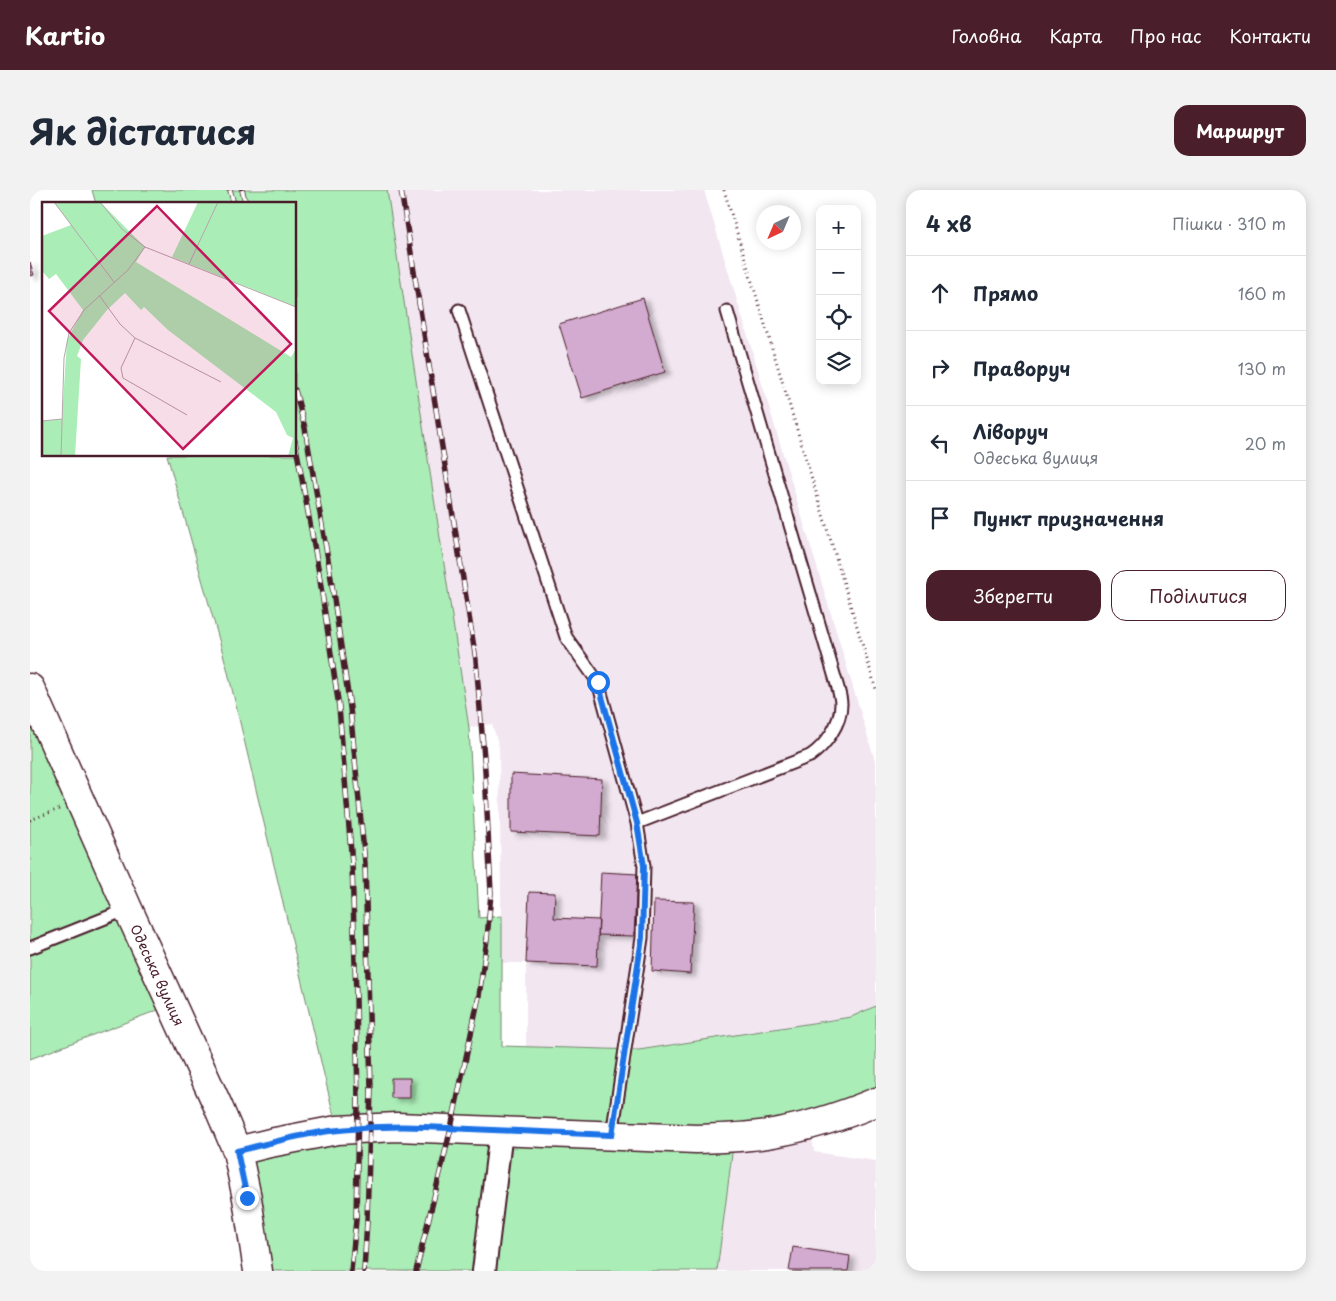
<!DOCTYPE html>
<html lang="uk">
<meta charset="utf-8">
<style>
:root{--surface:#fff;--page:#f2f2f3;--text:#1f2937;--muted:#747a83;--line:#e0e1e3;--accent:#4a1f2b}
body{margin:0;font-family:"Playpen Sans",sans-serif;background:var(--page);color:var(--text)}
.controls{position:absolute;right:15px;top:15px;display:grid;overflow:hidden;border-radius:10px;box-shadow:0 2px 12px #0003}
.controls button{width:45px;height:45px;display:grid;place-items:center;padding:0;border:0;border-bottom:1px solid var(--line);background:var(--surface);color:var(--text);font:25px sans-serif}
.compass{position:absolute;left:726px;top:15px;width:45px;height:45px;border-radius:50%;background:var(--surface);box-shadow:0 2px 12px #0003;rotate:224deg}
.stop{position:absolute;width:15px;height:15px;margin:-11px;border:4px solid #1a73e8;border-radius:50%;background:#fff}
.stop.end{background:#1a73e8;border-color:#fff;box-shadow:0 1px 5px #0008}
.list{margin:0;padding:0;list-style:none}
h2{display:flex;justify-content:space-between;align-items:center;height:65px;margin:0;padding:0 20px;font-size:21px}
h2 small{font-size:16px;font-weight:400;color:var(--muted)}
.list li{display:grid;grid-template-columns:32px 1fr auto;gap:15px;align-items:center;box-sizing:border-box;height:75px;padding:0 20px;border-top:1px solid var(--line)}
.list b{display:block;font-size:19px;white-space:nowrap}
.list p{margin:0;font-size:16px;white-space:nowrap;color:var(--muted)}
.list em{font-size:16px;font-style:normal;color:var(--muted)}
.actions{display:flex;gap:10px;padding:15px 20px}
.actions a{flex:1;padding:11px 0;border:1px solid var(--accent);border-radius:15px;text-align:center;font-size:18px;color:var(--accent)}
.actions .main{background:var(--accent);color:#fff}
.icon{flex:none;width:28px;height:28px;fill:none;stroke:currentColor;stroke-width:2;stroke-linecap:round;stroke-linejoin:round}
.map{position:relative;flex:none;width:846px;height:1081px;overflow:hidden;border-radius:15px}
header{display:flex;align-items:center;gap:30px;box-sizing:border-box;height:70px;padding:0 25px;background:var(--accent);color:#fff}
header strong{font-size:24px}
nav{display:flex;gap:28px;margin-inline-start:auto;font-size:18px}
.intro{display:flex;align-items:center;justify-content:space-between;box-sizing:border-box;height:120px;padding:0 30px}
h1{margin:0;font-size:35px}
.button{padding:12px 22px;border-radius:15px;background:var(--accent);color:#fff;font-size:18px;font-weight:700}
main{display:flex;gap:30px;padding:0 30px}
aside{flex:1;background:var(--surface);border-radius:15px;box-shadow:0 2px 12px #0003}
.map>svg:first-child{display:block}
.built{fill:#f2e6f1}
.green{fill:#abedb7;stroke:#7a8671}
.building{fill:#d3aad0;stroke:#4a1f2b;filter:url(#shadow)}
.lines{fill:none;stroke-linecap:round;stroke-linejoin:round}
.service-casing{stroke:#4a1f2b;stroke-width:15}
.minor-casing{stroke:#4a1f2b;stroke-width:26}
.tertiary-casing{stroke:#4a1f2b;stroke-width:31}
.secondary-casing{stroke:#4a1f2b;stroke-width:31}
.path{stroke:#4a1f2b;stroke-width:3;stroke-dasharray:1 4;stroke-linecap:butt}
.service{stroke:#fff;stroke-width:11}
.minor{stroke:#fff;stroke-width:22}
.tertiary{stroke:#fff;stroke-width:28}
.secondary{stroke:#fff;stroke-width:28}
.rail-casing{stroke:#4a1f2b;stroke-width:5.5}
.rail{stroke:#fff;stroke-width:4;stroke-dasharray:11;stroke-linecap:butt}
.route{stroke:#1a73e8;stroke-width:6}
.labels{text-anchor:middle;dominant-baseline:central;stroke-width:5;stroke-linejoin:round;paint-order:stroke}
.street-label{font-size:14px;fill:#4a1f2b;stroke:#fff}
.inset-road{fill:none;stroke:#b7a5aa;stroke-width:1}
.view{fill:#c2185b;fill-opacity:0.15;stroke:#c2185b;stroke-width:2.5}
.inset-edge{fill:none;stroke:#4a1f2b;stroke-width:2.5}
</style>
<header>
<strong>Kartio</strong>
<nav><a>Головна</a><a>Карта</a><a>Про нас</a><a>Контакти</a></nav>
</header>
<div class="intro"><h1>Як дістатися</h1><a class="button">Маршрут</a></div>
<main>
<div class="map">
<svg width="846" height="1081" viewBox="0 0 846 1081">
<defs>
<filter id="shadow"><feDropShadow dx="5.5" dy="3" stdDeviation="2.5" flood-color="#0004"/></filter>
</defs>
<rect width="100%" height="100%" fill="#fff"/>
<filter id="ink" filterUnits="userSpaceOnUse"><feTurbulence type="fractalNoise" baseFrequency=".02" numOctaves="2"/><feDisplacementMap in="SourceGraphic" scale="10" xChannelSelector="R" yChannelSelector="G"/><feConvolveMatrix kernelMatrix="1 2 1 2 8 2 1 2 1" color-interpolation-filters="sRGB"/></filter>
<g filter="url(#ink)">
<path class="built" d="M311,0H674L846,574V816L821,827L609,860L496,857V773H472L469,557L462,534L436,538Z
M780,935L784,962L846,971V1081H687L704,948Z"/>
<path class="green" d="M62,0H357L439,538L449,728L472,726V856L609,860L821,827L846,816V912L704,948L687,1081H228L207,961L307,939L197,478L137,265H265V14H66Z
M0,498L141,815L0,869Z"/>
<path class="building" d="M0,72L4,85L0,86Z
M613,108L635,182L552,208L529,134Z
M481,584L572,589L570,646L481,642Z
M571,682L607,684L604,746L568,745Z
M499,702L525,703L524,728L569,730L567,776L496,773Z
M624,711L664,712L660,784L622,781Z
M361,888H380V908H361Z
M763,1057L820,1066L818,1081H759Z"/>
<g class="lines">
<g class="service-casing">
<path id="service" d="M429,120L536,447L568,492L607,633L614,676L612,748L582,945
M607,633L780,566C796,555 811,534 811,514C811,508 809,503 808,498L697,121
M0,758L98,719"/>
</g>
<g class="minor-casing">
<path id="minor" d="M454,1081L471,941"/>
</g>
<g class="tertiary-casing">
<g id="tertiary">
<path id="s1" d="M0,498L98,719L188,916L207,961"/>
</g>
</g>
<g class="secondary-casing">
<path id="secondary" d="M228,1081L217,1008L207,961L240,953L307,940L367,937L666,949C691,948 717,948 743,943C778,937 812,926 846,912"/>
</g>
<path class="path" d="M694,0L846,499
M0,630L29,619"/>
<use href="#service" class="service"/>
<use href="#minor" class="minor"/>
<use href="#tertiary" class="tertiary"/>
<use href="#secondary" class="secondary"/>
<g class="rail-casing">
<path id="rail" d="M200,0L204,14
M212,0L216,14
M371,0L446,470L455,580L461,703L457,749L449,806L421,938L386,1081
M265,200L275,238L299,375L320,518L335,673L341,899L337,1031L334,1081
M265,251L288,377L309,517L322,674L326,807L328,912L326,1030L321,1081"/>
</g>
<use href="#rail" class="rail"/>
</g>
</g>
<g class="lines" filter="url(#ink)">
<path class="route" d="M217,1008L207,961C240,953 275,943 309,940C337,937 366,936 394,937L582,945L612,748L614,676L607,633L568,492"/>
</g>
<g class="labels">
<g class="street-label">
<text stroke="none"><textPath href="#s1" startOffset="314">Одеська вулиця</textPath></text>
</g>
</g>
<g transform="translate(12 12)">
<rect width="254" height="254" fill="#fff"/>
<path d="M12,0H58L103,45L94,60L249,155L254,147V254H246L251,236L245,233L234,210L126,128L102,105L99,108L83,91L65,108L41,138L35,154L39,157L33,254H0L1,219L20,217L25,138L41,108L14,72L7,77L0,69V34L29,23ZM156,0H254V105L130,55Z" fill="#abedb7"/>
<path class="inset-road" d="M12,0L72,80M103,45L254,105M147,62L176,0M57,93L78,122L93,136L179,180M93,136L79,166L81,176L145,213M0,219L20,217M19,254L22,156L27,131L42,108L86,68L103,45L80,27L58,0"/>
<path class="view" d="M115,4L249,142L141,247L7,109Z"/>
<rect width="254" height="254" class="inset-edge"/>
</g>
</svg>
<div class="controls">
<button>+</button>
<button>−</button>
<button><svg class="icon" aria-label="locate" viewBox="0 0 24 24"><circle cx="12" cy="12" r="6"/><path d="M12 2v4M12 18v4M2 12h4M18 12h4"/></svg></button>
<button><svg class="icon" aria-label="layers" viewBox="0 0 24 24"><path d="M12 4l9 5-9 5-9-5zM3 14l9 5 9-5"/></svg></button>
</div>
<svg class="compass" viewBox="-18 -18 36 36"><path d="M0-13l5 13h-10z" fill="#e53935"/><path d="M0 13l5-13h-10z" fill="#747a83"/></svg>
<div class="stop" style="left:568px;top:492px"></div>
<div class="stop end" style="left:217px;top:1008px"></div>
</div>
<aside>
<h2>4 хв<small>Пішки · 310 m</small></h2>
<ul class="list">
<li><svg class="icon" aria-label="ahead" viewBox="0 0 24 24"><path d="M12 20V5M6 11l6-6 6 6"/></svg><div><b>Прямо</b></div><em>160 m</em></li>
<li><svg class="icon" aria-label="right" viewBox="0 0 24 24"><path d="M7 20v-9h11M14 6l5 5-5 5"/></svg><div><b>Праворуч</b></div><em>130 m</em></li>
<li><svg class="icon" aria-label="left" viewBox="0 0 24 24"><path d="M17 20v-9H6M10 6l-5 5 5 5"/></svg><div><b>Ліворуч</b><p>Одеська вулиця</p></div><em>20 m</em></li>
<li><svg class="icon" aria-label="arrive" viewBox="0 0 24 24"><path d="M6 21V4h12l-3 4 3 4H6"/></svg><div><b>Пункт призначення</b></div></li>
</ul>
<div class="actions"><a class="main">Зберегти</a><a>Поділитися</a></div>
</aside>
</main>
